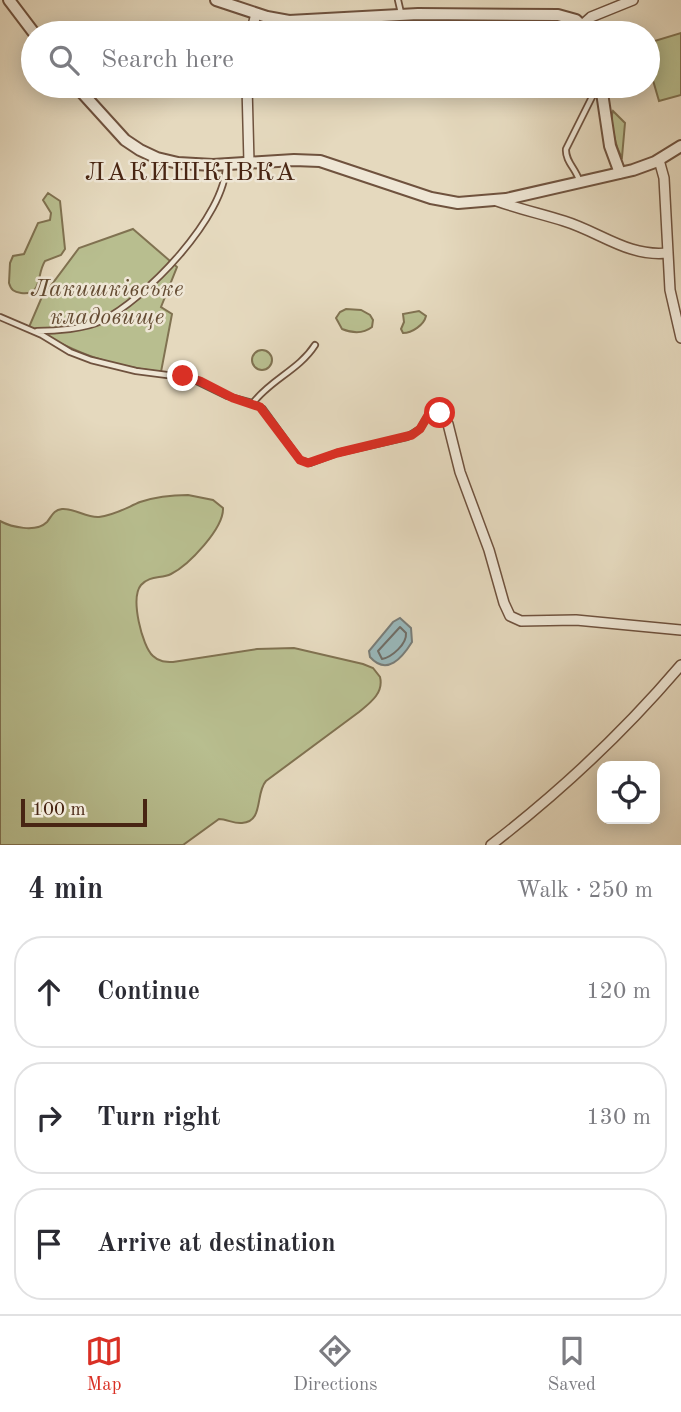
<!DOCTYPE html>
<meta charset="utf-8">
<style>
:root{--surface:#fff;--page:#f7f7f7;--text:#2b2b33;--muted:#7c7c81;--line:#e1e1e2;--accent:#d93025}
body{margin:0;font-family:"Old Standard TT",serif;background:var(--page);color:var(--text)}
.controls{position:absolute;right:21px;bottom:21px;display:grid;overflow:hidden;border-radius:14px;box-shadow:0 4px 18px #0003}
.controls button{width:63px;height:63px;display:grid;place-items:center;padding:0;border:0;border-bottom:2px solid var(--line);background:var(--surface);color:var(--text);font:35px sans-serif}
.scale{position:absolute;left:21px;bottom:18px;width:126px;box-sizing:border-box;padding-left:7px;border:4px solid #482513;border-top:0;font-size:19px;line-height:24px;white-space:nowrap;color:#482513;-webkit-text-stroke:5px #eee6d5;paint-order:stroke}
.stop{position:absolute;width:21px;height:21px;margin:-16px;border:5px solid #d93025;border-radius:50%;background:#fff}
.stop.end{background:#d93025;border-color:#fff;box-shadow:0 2px 7px #0008}
.list{margin:0;padding:0;list-style:none}
h2{display:flex;justify-content:space-between;align-items:center;height:91px;margin:0;padding:0 28px;font-size:30px}
h2 small{font-size:23px;font-weight:400;color:var(--muted)}
.list li{display:grid;grid-template-columns:46px 1fr auto;gap:21px;align-items:center;box-sizing:border-box;height:112px;margin:0 14px 14px;padding:0 14px;border:2px solid var(--line);border-radius:28px}
.list b{display:block;font-size:26px;white-space:nowrap}
.list em{font-size:23px;font-style:normal;color:var(--muted)}
.icon{flex:none;width:38px;height:38px;fill:none;stroke:currentColor;stroke-width:2;stroke-linecap:round;stroke-linejoin:round}
.map{position:relative;flex:none;width:681px;height:845px;overflow:hidden}
.search{position:absolute;background:var(--surface);box-shadow:0 4px 18px #0003;left:21px;right:21px;top:21px;height:77px;display:flex;align-items:center;gap:18px;box-sizing:border-box;padding:0 24px;border-radius:38px;color:var(--muted);font-size:26px}
.sheet{height:469px;background:var(--surface)}
nav{display:flex;justify-content:space-around;align-items:center;box-sizing:border-box;height:98px;border-top:2px solid var(--line);background:var(--surface);font-size:19px;color:var(--muted)}
nav a{display:grid;justify-items:center;gap:4px}
nav .on{color:var(--accent)}
.map>svg:first-child{display:block}
.green{fill:#b8be8f;stroke:#807251;stroke-width:2}
.water{fill:#99b8bb;stroke:#797d78;stroke-width:2}
.lines{fill:none;stroke-linecap:round;stroke-linejoin:round}
.shore{stroke:#706e67;stroke-width:2}
.service-casing{stroke:#6f523e;stroke-width:8}
.minor-casing{stroke:#6f523e;stroke-width:12}
.tertiary-casing{stroke:#6f523e;stroke-width:14}
.service{stroke:#eee6d5;stroke-width:4.5}
.minor{stroke:#eee6d5;stroke-width:9}
.tertiary{stroke:#eee6d5;stroke-width:10}
.route{stroke:#d93025;stroke-width:9}
.labels{text-anchor:middle;dominant-baseline:central;stroke-width:5;stroke-linejoin:round;paint-order:stroke}
.park-label{font-size:24px;font-style:italic;fill:#644b32;stroke:#eee6d5}
.neighbourhood-label{font-size:26px;letter-spacing:2px;fill:#482513;stroke:#eee6d5}
</style>
<div class="map">
<svg width="681" height="845" viewBox="0 0 681 845">
<rect width="100%" height="100%" fill="#e5d9be"/>
<filter id="stains"><feTurbulence type="fractalNoise" baseFrequency=".00286" numOctaves="4"/><feColorMatrix values="0 0 0 0 .2 0 0 0 0 .09 0 0 0 0 .02 0 0 0 .5 -.17"/></filter>
<radialGradient id="worn" r=".72"><stop offset=".6" stop-color="#630" stop-opacity="0"/><stop offset="1" stop-color="#630" stop-opacity=".3"/></radialGradient>
<path class="green" d="M681,33V95L659,101L648,63V43Z
M613,111L625,123L622,157C616,149 609,120 613,111Z
M48,193L60,201L65,249L61,255L45,261C36,275 43,296 21,293C14,292 11,290 9,283L10,263L13,256L24,254L38,223L50,220L51,213L43,200Z
M133,229L177,267L161,307L172,314L161,372C106,365 78,354 29,327L41,299L79,248Z
M346,309L361,310L370,315L373,320L372,327C363,334 352,333 342,329L336,318L340,312Z
M419,311L426,316C424,325 412,333 403,333L401,329L404,322L403,314Z
M252 360a10 10 0 1 1 20 0a10 10 0 1 1-20 0Z
M188,495L213,500L223,508C224,528 189,565 171,574C161,579 150,575 141,585C130,598 142,646 153,656C159,662 166,662 173,662L257,649L294,648L363,664L373,668L380,677C384,693 370,703 359,712L266,781C255,793 264,822 242,823C234,824 227,819 219,819L183,845H0V521C11,527 36,533 47,522C52,516 53,510 62,509C75,508 86,518 99,517C115,515 126,508 140,502C155,497 173,495 188,495Z"/>
<path class="water" d="M400,618L411,628L412,642C402,658 387,676 370,657L369,651L393,622Z"/>
<g class="lines">
<path class="shore" d="M400,627L406,633C407,644 392,657 382,659L378,651Z"/>
<g class="service-casing">
<path id="service" d="M398,0L401,13
M579,180C576,169 565,161 566,149L594,93L600,87
M0,317L42,335L70,352L91,360L136,371L190,378L227,396L253,403L263,409L300,460L310,463L337,453L407,437L420,429L430,412H439
M37,331C55,331 85,329 101,321C145,300 226,216 226,165
M253,403C270,380 299,370 315,345"/>
</g>
<g class="minor-casing">
<path id="minor" d="M582,25L591,17L633,0
M251,33L256,14
M247,86L249,163
M659,160L664,178L670,290L681,338
M497,201C519,209 542,214 564,221C600,232 628,257 667,253
M440,413L448,424L460,472L489,550L504,603L510,616L521,621L576,620L681,630
M491,845C561,791 624,732 681,665"/>
</g>
<g class="tertiary-casing">
<path id="tertiary" d="M9,0L34,33
M216,0L267,17L289,21L418,14L558,15L576,20L589,33
M76,86L125,140L140,150L157,158L178,163L213,165L294,160L320,161L431,198L458,203L506,199L633,170L655,162L681,146
M601,86L610,146L620,173"/>
</g>
<use href="#service" class="service"/>
<use href="#minor" class="minor"/>
<use href="#tertiary" class="tertiary"/>
</g>
<g class="lines">
<path class="route" d="M183,376L200,381L233,398L260,407L300,460L308,463L337,453L412,435L420,429L430,412L440,413"/>
</g>
<g class="labels">
<g class="park-label">
<text x="107" y="290">Лакишківське<tspan x="107" dy="28">кладовище</tspan></text>
</g>
<g class="neighbourhood-label">
<text x="191" y="173">ЛАКИШКІВКА</text>
</g>
</g>
<rect width="100%" height="100%" filter="url(#stains)"/>
<rect width="100%" height="100%" fill="url(#worn)"/>
</svg>
<div class="controls">
<button><svg class="icon" aria-label="locate" viewBox="0 0 24 24"><circle cx="12" cy="12" r="6"/><path d="M12 2v4M12 18v4M2 12h4M18 12h4"/></svg></button>
</div>
<div class="scale">100 m</div>
<div class="stop" style="left:440px;top:413px"></div>
<div class="stop end" style="left:183px;top:376px"></div>
<div class="search"><svg class="icon" aria-label="search" viewBox="0 0 24 24"><circle cx="10" cy="10" r="6"/><path d="M15 15l6 6"/></svg>Search here</div>
</div>
<section class="sheet">
<h2>4 min<small>Walk · 250 m</small></h2>
<ul class="list">
<li><svg class="icon" aria-label="ahead" viewBox="0 0 24 24"><path d="M12 20V5M6 11l6-6 6 6"/></svg><div><b>Continue</b></div><em>120 m</em></li>
<li><svg class="icon" aria-label="right" viewBox="0 0 24 24"><path d="M7 20v-9h11M14 6l5 5-5 5"/></svg><div><b>Turn right</b></div><em>130 m</em></li>
<li><svg class="icon" aria-label="arrive" viewBox="0 0 24 24"><path d="M6 21V4h12l-3 4 3 4H6"/></svg><div><b>Arrive at destination</b></div></li>
</ul>
</section>
<nav>
<a class="on"><svg class="icon" aria-label="map" viewBox="0 0 24 24"><path d="M3 6l6-2 6 2 6-2v14l-6 2-6-2-6 2zM9 4v14M15 6v14"/></svg>Map</a>
<a><svg class="icon" aria-label="directions" viewBox="0 0 24 24"><path d="M12 3l9 9-9 9-9-9zM9 14v-3h6M13 9l2 2-2 2"/></svg>Directions</a>
<a><svg class="icon" aria-label="saved" viewBox="0 0 24 24"><path d="M7 4h10v16l-5-4-5 4z"/></svg>Saved</a>
</nav>
